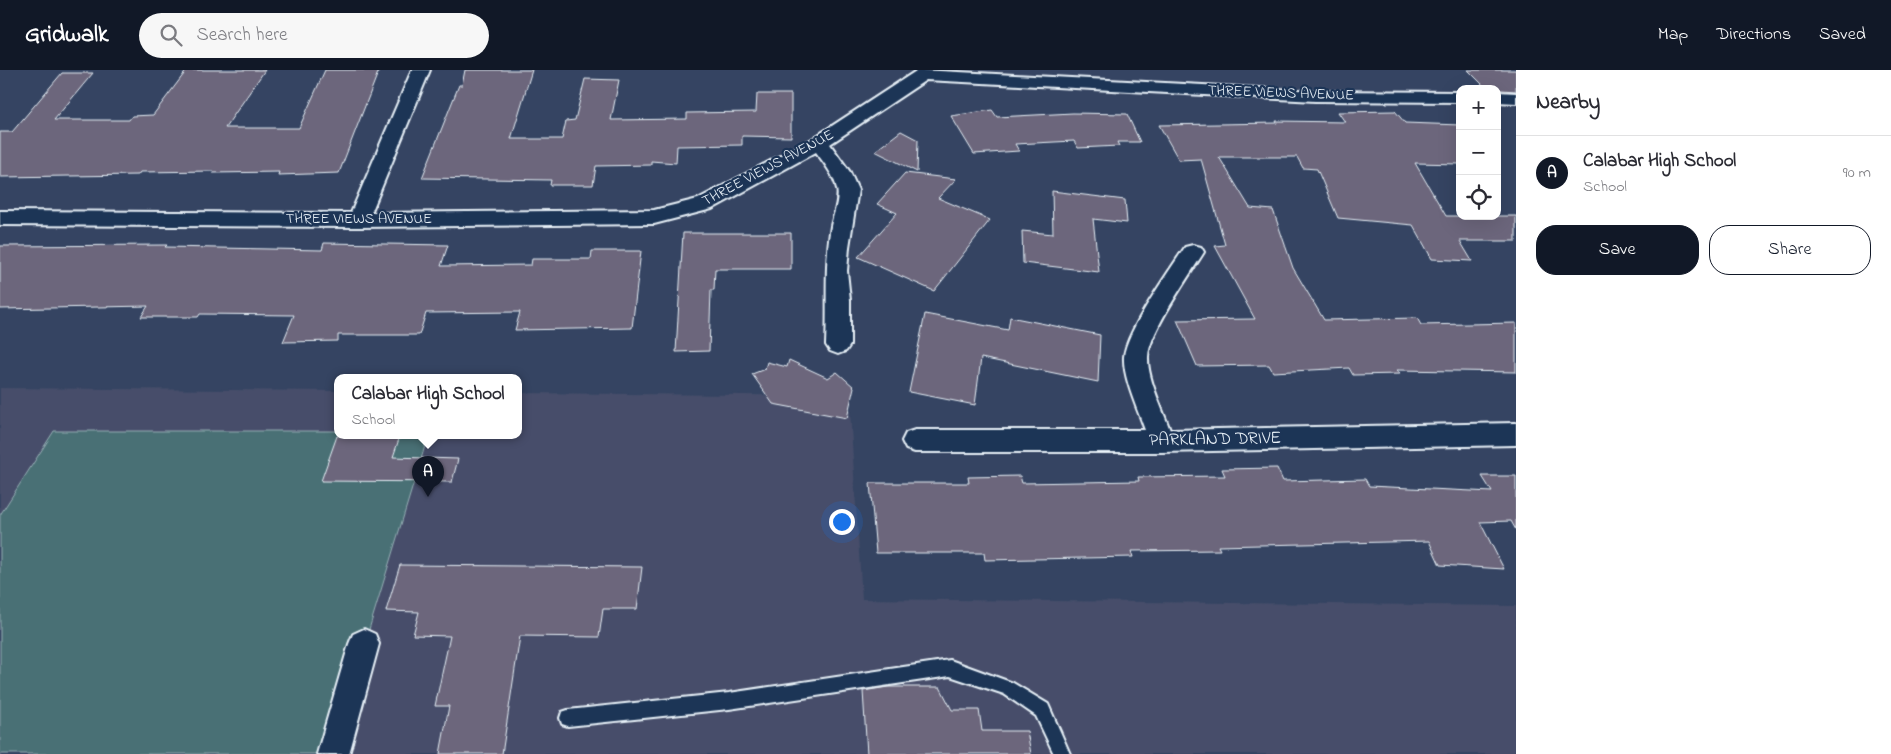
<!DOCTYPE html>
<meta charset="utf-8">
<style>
:root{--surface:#fff;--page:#f7f7f7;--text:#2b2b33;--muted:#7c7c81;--line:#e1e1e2;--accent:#111827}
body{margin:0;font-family:"Indie Flower",sans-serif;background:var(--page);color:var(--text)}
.controls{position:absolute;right:15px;top:15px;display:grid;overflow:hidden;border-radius:10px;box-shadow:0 5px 20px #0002}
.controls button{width:45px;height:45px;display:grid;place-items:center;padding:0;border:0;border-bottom:1px solid var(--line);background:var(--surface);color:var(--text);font:25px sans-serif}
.you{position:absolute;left:841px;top:451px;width:18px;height:18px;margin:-12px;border:4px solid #fff;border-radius:50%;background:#1a73e8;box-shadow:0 0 0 8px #1a73e833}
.badge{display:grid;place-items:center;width:32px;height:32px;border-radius:50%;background:var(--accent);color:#fff;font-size:16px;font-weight:700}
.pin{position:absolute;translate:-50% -41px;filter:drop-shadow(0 1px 2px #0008)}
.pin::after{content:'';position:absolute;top:26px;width:18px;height:15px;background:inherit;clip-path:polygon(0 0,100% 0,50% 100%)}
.popup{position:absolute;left:334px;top:304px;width:188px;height:65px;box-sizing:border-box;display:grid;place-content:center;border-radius:10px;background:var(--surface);filter:drop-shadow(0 1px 4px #0005);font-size:16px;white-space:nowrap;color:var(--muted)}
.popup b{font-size:19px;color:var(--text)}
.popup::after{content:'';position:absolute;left:50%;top:100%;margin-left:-10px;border:10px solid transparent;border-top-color:var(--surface)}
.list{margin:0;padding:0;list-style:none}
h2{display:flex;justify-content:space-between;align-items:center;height:65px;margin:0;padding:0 20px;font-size:21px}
h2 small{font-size:16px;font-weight:400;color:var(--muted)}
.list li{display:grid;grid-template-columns:32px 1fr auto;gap:15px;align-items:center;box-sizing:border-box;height:75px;padding:0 20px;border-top:1px solid var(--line)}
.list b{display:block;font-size:19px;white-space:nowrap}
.list p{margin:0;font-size:16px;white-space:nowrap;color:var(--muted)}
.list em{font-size:16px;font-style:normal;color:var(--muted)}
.actions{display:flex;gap:10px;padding:15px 20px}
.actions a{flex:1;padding:11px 0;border:1px solid var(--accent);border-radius:20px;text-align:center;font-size:18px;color:var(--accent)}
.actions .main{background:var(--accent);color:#fff}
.icon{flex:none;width:28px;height:28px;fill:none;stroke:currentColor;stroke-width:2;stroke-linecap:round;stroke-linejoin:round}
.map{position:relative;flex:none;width:1516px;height:684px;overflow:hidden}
header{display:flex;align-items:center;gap:30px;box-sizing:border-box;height:70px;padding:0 25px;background:var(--accent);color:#fff}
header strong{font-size:24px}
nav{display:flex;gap:28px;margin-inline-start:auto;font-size:18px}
.search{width:350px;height:45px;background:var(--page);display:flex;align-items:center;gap:12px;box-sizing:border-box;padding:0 18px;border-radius:28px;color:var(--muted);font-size:19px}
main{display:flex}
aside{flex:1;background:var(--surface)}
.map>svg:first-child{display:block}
.built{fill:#464e6a}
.green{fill:#487075;stroke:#98b0b6}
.building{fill:#6c667b;stroke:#e8f1f8}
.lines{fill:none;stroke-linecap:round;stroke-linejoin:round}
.service-casing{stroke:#e8f1f8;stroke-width:4}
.minor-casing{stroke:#e8f1f8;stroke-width:4}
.service{fill:#1d3557;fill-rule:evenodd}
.minor{fill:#1d3557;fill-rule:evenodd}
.labels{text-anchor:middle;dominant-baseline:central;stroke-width:4.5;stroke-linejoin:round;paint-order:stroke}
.far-street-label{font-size:15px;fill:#e8f1f8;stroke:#1d3557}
.street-label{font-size:18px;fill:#e8f1f8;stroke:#1d3557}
</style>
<header>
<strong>Gridwalk</strong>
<div class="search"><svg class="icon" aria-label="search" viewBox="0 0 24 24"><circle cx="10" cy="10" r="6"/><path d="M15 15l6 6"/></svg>Search here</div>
<nav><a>Map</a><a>Directions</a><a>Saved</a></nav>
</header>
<main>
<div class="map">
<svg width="1516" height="684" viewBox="0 0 1516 684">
<rect width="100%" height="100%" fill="#354462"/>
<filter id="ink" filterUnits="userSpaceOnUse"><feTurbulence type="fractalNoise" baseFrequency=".02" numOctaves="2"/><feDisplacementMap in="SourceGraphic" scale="10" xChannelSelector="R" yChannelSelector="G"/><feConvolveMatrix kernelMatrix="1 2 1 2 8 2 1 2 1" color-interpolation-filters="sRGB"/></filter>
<g filter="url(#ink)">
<path class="built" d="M0,318L338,321V366H518V323L849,326L862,529L1516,536V684H0Z"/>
<path class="green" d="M54,361H338V366H428L331,684H0V445Z"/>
<path class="building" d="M187,0H265L225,58H299L325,0H379L339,103L278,105L279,102L213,103L214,101L140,102L138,105L0,107V62H12L62,3H93L54,50H129L132,46L153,45Z
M465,0H532L511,69H562L566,51L575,50L585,9L619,10L611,50L687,49V43L756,42L757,24H791V67L742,66V75L677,76L676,93L651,91V95L596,96L593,115H550L551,110L422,108L459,15H462Z
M1468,0H1516V21L1487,19Z
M992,40L997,47L1073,43L1127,44L1140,72H1117L1119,76L1078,78L1074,71L1015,74L1019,81L974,84L951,46Z
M1395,41L1405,53L1460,55V94L1415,93L1446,146H1516V171H1460L1472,191L1432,189L1413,155L1338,148L1317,99L1303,98L1297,87H1219L1250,138L1273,140L1293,198L1324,250L1417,248L1421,255L1516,253V302L1397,300L1400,304L1353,305L1349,298L1273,302L1269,295L1197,296L1177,250L1255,249L1215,176L1225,175L1201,89L1179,90L1159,55L1277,53L1276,51L1345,52L1338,42Z
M901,61L918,70L917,102L875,81Z
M905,103L956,109L938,128L990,150L934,221L858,187L897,143L877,134Z
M1052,121L1125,130L1127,153L1093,149L1099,202L1023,193L1022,161L1053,164Z
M683,163H791V199H715L714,220H711L709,281L676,282Z
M324,173L448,175L441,196L531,195L532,189H591L592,181H641L632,258L515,260L520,242L426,243L419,265H338V271L283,272L294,245L200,244L198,247H141L148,236L0,239V176L167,175L165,177L322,180Z
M925,244L1008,260L1010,247L1100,265L1098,312L981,288L975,335L909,322Z
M789,290L828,308L837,302L854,317L847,348L773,334L752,304L765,299L767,292L787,297Z
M337,366H400L393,387L458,389L452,412L321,411Z
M1277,398L1283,411L1365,409L1369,416L1492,422L1482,406H1516V460L1511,451L1480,452L1504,499L1440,495L1429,471L1218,476L1220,480L1131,481L1133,487L985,490L984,483H876L870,413H969L968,407L1020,406L1022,413L1139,411L1138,407L1225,406L1222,399Z
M400,495L642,497L637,539H603L599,567L520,566L502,684H440L449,636H435L450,566L413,565L419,542L386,541Z
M888,617H940L952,640H979L982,661H1027L1031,684H867L863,621Z"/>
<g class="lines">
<g class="service-casing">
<path id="service" d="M950,590L1013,613L1048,634L1070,684H1054L1036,646L1004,624L950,606L729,639L568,656L562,654L560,648L562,642L568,640L729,623Z"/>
</g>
<g class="minor-casing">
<path id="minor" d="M412,0H430L371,143L654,140L698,129L812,69L916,1L921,0L1315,21L1460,22V32L1315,31L926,10L830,74L850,102L858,120L849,177L847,201L850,230V275L846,281L838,284L830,281L826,275C828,235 824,196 831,156C833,146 840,129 837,119C834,105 824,93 816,82L712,139L654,154L358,157L0,155V141L351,143Z
M1497,22L1516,23V33L1497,32Z
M1193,175L1201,177L1204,182C1190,205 1149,262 1148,287C1147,308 1163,340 1170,360L1516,353V375L1161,382H915L906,379L902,371L906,363L915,360H1145C1138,340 1123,308 1124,287C1126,261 1170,200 1185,177Z
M364,559L375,564L379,574L349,684H317L349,574L353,564Z"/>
</g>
<use href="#service" class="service"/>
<use href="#minor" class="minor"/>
</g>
</g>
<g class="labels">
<g class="far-street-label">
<text transform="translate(1281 23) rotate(2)">THREE VIEWS AVENUE</text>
<text transform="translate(768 98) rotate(-28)">THREE VIEWS AVENUE</text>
<text x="359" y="149">THREE VIEWS AVENUE</text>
</g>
<g class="street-label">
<text transform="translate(1215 370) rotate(-1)">PARKLAND DRIVE</text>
</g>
</g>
</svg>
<div class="controls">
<button>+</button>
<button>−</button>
<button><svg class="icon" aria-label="locate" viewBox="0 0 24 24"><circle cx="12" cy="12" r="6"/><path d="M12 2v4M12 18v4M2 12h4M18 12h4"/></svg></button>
</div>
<div class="you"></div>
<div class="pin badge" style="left:428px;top:427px">A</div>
<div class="popup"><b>Calabar High School</b>School</div>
</div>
<aside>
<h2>Nearby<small></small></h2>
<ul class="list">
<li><span class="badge">A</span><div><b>Calabar High School</b><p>School</p></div><em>90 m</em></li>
</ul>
<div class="actions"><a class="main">Save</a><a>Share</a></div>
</aside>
</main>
